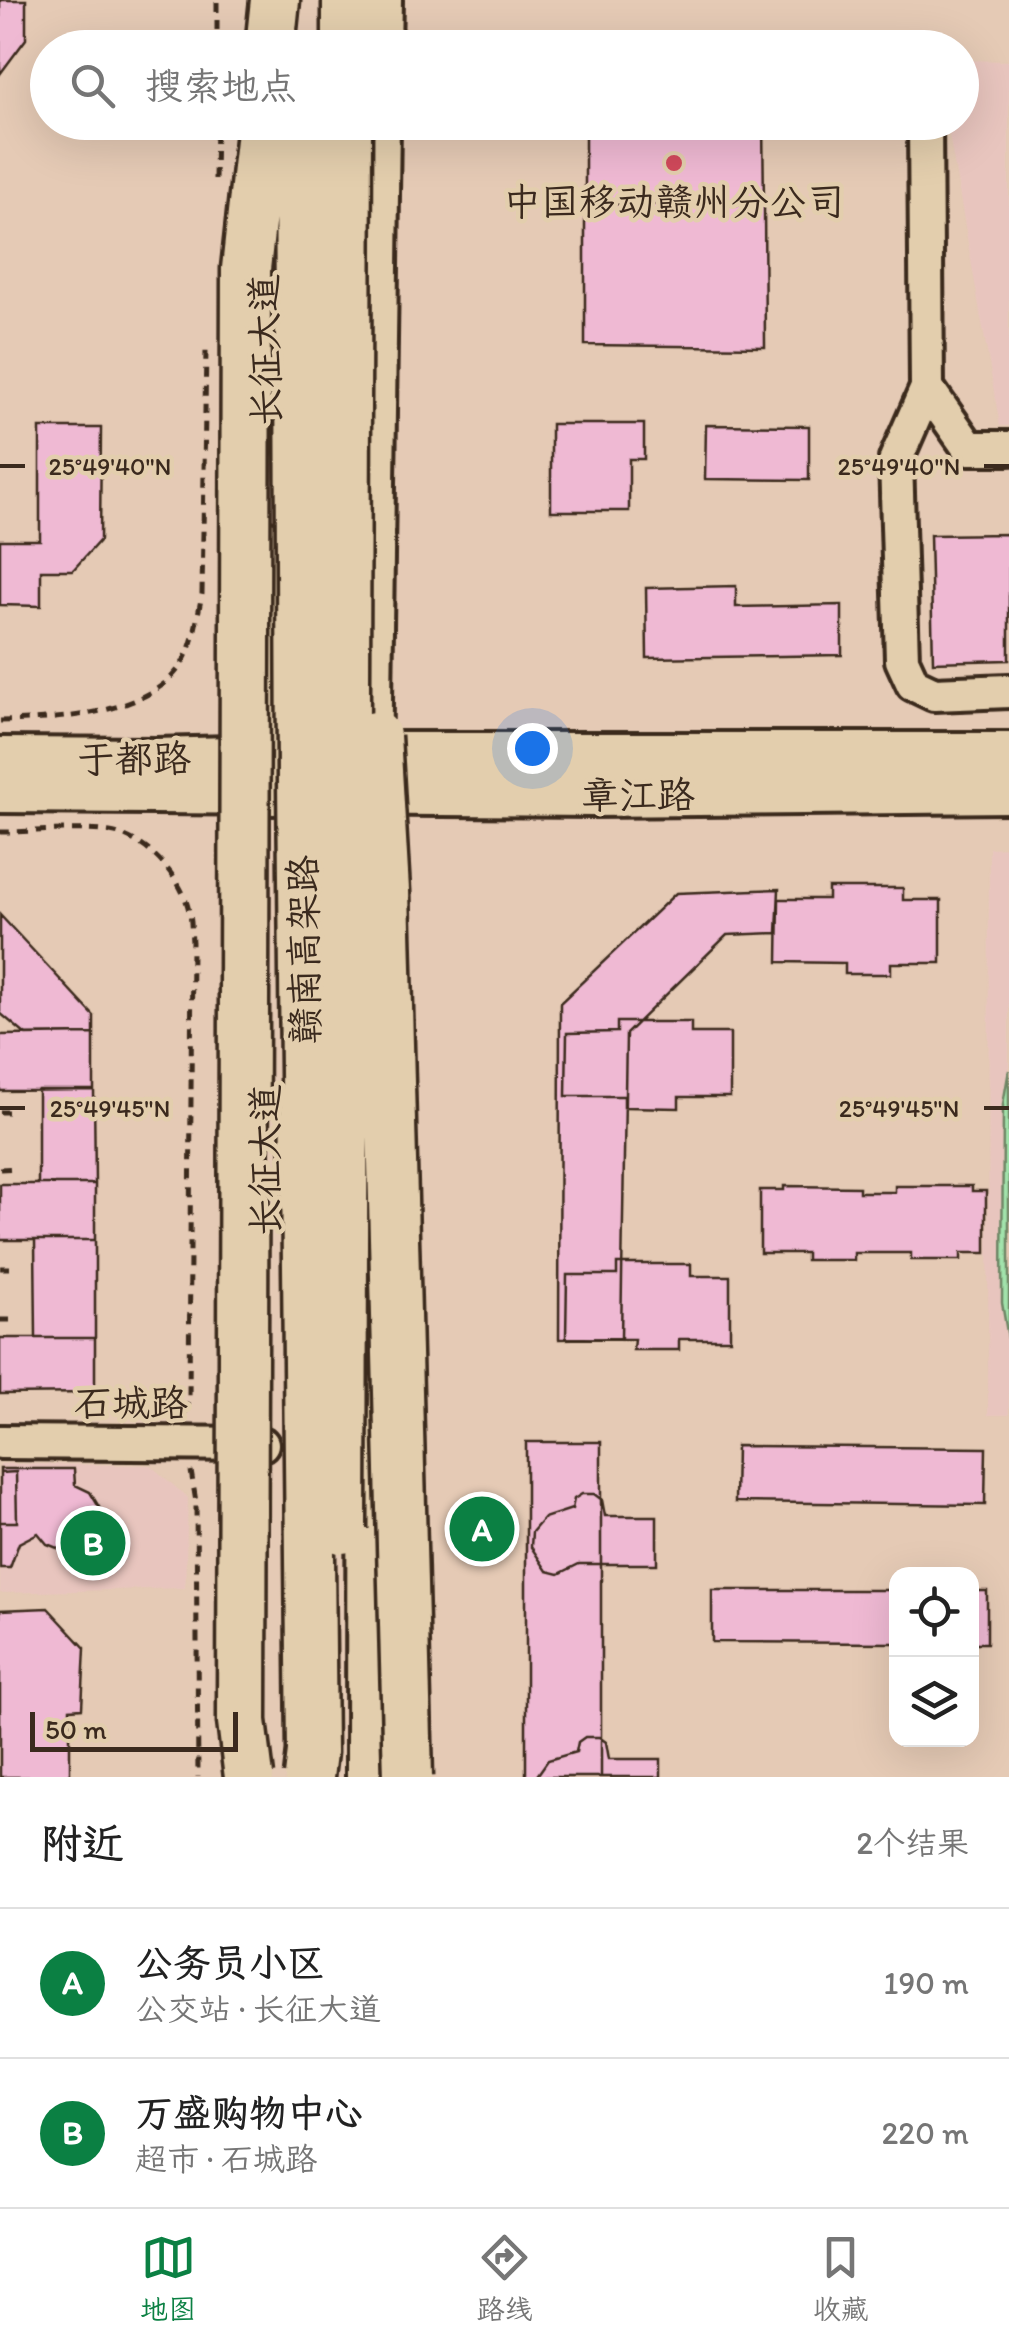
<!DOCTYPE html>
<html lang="zh">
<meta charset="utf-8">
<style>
:root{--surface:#fff;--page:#f2f2f2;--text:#222;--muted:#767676;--line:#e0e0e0;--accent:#0b8043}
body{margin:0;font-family:Itim,"LXGW WenKai TC",sans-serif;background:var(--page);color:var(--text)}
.controls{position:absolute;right:30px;bottom:30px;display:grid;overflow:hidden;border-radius:20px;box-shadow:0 10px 40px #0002}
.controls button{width:90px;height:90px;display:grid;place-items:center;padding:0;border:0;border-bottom:2px solid var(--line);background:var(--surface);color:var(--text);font:50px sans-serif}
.scale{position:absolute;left:30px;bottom:25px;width:208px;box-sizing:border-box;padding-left:10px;border:5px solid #3b2a1e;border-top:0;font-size:28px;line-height:35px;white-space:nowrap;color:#3b2a1e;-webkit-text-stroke:8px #e3cead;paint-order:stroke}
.you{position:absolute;left:532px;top:748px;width:35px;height:35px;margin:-25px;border:8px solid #fff;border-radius:50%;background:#1a73e8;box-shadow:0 0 0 15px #1a73e833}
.badge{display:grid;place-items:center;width:65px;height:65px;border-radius:50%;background:var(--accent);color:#fff;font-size:32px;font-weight:700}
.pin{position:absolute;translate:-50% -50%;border:5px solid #fff;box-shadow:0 2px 10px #0006}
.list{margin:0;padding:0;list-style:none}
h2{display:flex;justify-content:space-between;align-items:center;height:130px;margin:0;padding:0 40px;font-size:42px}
h2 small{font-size:32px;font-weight:400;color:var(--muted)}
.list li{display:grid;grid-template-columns:65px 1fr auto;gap:30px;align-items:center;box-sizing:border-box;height:150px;padding:0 40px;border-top:2px solid var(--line)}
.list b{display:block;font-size:38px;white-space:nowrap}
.list p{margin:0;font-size:32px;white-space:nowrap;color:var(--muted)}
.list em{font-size:32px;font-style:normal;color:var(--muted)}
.icon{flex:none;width:55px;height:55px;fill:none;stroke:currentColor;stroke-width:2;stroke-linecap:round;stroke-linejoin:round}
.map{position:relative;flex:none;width:1009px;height:1777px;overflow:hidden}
.search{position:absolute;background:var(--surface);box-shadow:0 10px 40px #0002;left:30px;right:30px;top:30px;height:110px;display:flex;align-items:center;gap:25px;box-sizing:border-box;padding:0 35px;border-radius:55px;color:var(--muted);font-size:38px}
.sheet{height:430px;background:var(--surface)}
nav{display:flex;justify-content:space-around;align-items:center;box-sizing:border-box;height:140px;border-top:2px solid var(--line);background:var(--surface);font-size:28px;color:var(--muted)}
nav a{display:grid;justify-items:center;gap:5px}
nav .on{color:var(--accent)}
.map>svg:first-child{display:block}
.built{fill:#e8c5be}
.green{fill:#a2e3ac;stroke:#6e8665;stroke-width:2.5}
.building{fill:#efb9d3;stroke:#3b2a1e;stroke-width:2.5}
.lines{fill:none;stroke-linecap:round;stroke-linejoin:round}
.minor-casing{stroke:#3b2a1e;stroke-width:40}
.major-casing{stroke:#3b2a1e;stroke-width:50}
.highway-casing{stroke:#3b2a1e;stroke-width:55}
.path{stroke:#3b2a1e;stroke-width:5;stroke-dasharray:10 8;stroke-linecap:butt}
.minor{stroke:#e3cead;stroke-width:32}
.major{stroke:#e3cead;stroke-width:42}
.highway{stroke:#e3cead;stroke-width:48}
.highway-bridge-casing{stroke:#3b2a1e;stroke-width:55;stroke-linecap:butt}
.highway-bridge{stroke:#e3cead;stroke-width:48}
.ticks{fill:none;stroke:#3b2a1e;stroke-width:4}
.poi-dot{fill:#d1495b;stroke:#e3cead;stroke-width:4}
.labels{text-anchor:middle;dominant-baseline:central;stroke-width:9;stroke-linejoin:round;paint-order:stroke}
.poi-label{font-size:38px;fill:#3b2a1e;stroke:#e3cead}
.street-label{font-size:38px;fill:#3b2a1e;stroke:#e3cead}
.ticks-label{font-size:25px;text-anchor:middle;fill:#3b2a1e;stroke:#e3cead;stroke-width:9;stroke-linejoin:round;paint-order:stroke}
</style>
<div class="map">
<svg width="1009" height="1777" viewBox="0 0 1009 1777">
<rect width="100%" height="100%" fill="#e5cab5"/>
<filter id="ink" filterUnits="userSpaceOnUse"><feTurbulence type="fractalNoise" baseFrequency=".01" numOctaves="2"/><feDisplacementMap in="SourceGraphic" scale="20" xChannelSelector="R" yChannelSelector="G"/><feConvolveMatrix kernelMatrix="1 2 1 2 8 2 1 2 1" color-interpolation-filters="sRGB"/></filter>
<g filter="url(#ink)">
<path class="built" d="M962,60L1009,61V426H1000L947,123L962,122Z
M1009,847V1415H988L989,848Z
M0,1464L150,1465L188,1498L185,1588L0,1593Z"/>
<path class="green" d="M1009,1070V1344L1002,1303L1003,1104Z"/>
<path class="building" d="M0,0H26V39L0,74Z
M585,122H763L764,205L585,204Z
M585,204L764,205L765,347L585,345Z
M551,424H644V459H629V511H551Z
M706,425L809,426V480L705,479Z
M40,428H101L100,540L73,570H41V606L0,605V540H40Z
M1009,534V660L933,662L930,535Z
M736,586V607L842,605V655L647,658L646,588Z
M828,888H903V900H941V963H891V974H845V963L778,962L779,899H828Z
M779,889L777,933L727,935L626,1034L621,1338L559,1339L560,1003L676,893Z
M0,915L94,1016V1034L26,1035L0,1013Z
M617,1022H691V1033H730V1097H679V1108L624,1107V1096H566L567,1033L617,1032Z
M94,1034V1090L0,1091V1035Z
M38,1090H94L95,1184H38Z
M0,1184H95V1240H0Z
M784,1186L859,1187V1192H895V1186H972V1191H986V1253H961V1260H911V1253H854V1260H806V1253H760V1190H784Z
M35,1240H95V1338H36Z
M617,1264H691V1276H730V1339H679V1350H633L634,1339L566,1338L567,1275H617Z
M0,1338H95V1393L0,1394Z
M526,1442H601V1777H526Z
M736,1446L986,1448L985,1505L735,1502Z
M0,1469H74L75,1485L90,1492L102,1512L98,1535L90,1545L67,1552L47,1544L38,1533L19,1543L10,1568H0Z
M16,1472L17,1522H0V1473Z
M582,1494H594L602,1500L605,1516H657V1564H579L559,1574L547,1571L531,1547L532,1532L544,1518L572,1509L574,1499Z
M712,1590H896V1643L712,1642Z
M972,1591H987V1643H972Z
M48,1608L85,1648L82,1708L70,1709V1777H0V1610Z
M585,1737H599L606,1742L609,1759H661V1777H536L548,1760L576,1752L578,1742Z"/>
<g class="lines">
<g class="minor-casing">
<path id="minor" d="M925,122L927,388L896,459L902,660L913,684L934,694L1009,691
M927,388L969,448H1009
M0,1442L262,1444"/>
</g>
<g class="major-casing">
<path id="major" d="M379,48L380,0
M268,543V722
M0,759L157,760L369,754H1009
M369,772L378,122
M0,791L594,795L1009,791
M368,1777L369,1138"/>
</g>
<g class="highway-casing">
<path id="highway" d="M270,48L275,0
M347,48V0"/>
</g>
<path class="path" d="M217,48V0
M215,179L216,122
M0,721C53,720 146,715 179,668C194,647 197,618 202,594L206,350
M0,832C35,832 75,827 110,832C145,837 182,877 189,911C192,921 191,932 192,942L189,1403L184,1414
M0,1112H8
M0,1169L17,1168
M0,1268H16
M0,1320H17
M191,1471L196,1502L198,1777"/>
<use href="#minor" class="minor"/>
<use href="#major" class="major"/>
<use href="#highway" class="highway"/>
<g class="highway-bridge-casing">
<path id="highway-bridge" d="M299,122L302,780L312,1752L309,1777
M376,736L385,891L408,1777
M342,1529L347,122
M249,1777L242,1721L246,269L262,122"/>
</g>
<use href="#highway-bridge" class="highway-bridge"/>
</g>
</g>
<path class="ticks" d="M0,466H25M984,466H1009M0,1108H25M984,1108H1009"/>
<circle class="poi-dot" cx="674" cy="163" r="10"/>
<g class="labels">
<g class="poi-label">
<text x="674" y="202">中国移动赣州分公司</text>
</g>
<g class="street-label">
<text transform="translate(265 350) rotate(-91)">长征大道</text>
<text transform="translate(134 759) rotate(-1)">于都路</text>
<text x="638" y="795">章江路</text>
<text transform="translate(304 950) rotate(-91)">赣南高架路</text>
<text transform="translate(265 1160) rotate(-90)">长征大道</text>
<text x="131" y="1403">石城路</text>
</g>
</g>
<g class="ticks-label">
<text x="899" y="475">25°49'40"N</text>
<text x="110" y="475">25°49'40"N</text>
<text x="110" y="1117">25°49'45"N</text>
<text x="899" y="1117">25°49'45"N</text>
</g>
</svg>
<div class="controls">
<button><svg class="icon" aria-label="locate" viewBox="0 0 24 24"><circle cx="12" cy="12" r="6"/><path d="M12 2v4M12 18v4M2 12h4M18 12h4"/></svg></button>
<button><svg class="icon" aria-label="layers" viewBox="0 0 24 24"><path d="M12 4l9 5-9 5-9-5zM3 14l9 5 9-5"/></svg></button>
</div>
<div class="scale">50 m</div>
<div class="you"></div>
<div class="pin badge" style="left:482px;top:1529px">A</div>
<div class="pin badge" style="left:93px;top:1543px">B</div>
<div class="search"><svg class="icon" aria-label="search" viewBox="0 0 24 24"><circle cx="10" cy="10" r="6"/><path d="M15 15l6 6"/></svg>搜索地点</div>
</div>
<section class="sheet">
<h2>附近<small>2个结果</small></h2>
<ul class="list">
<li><span class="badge">A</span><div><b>公务员小区</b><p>公交站 · 长征大道</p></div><em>190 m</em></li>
<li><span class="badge">B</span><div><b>万盛购物中心</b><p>超市 · 石城路</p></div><em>220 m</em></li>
</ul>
</section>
<nav>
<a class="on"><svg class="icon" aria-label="map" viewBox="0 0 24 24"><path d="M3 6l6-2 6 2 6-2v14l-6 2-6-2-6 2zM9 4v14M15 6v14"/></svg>地图</a>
<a><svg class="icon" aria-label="directions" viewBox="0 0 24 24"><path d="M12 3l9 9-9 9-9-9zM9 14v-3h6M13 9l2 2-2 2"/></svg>路线</a>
<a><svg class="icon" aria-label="saved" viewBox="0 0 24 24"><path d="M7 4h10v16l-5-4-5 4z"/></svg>收藏</a>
</nav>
